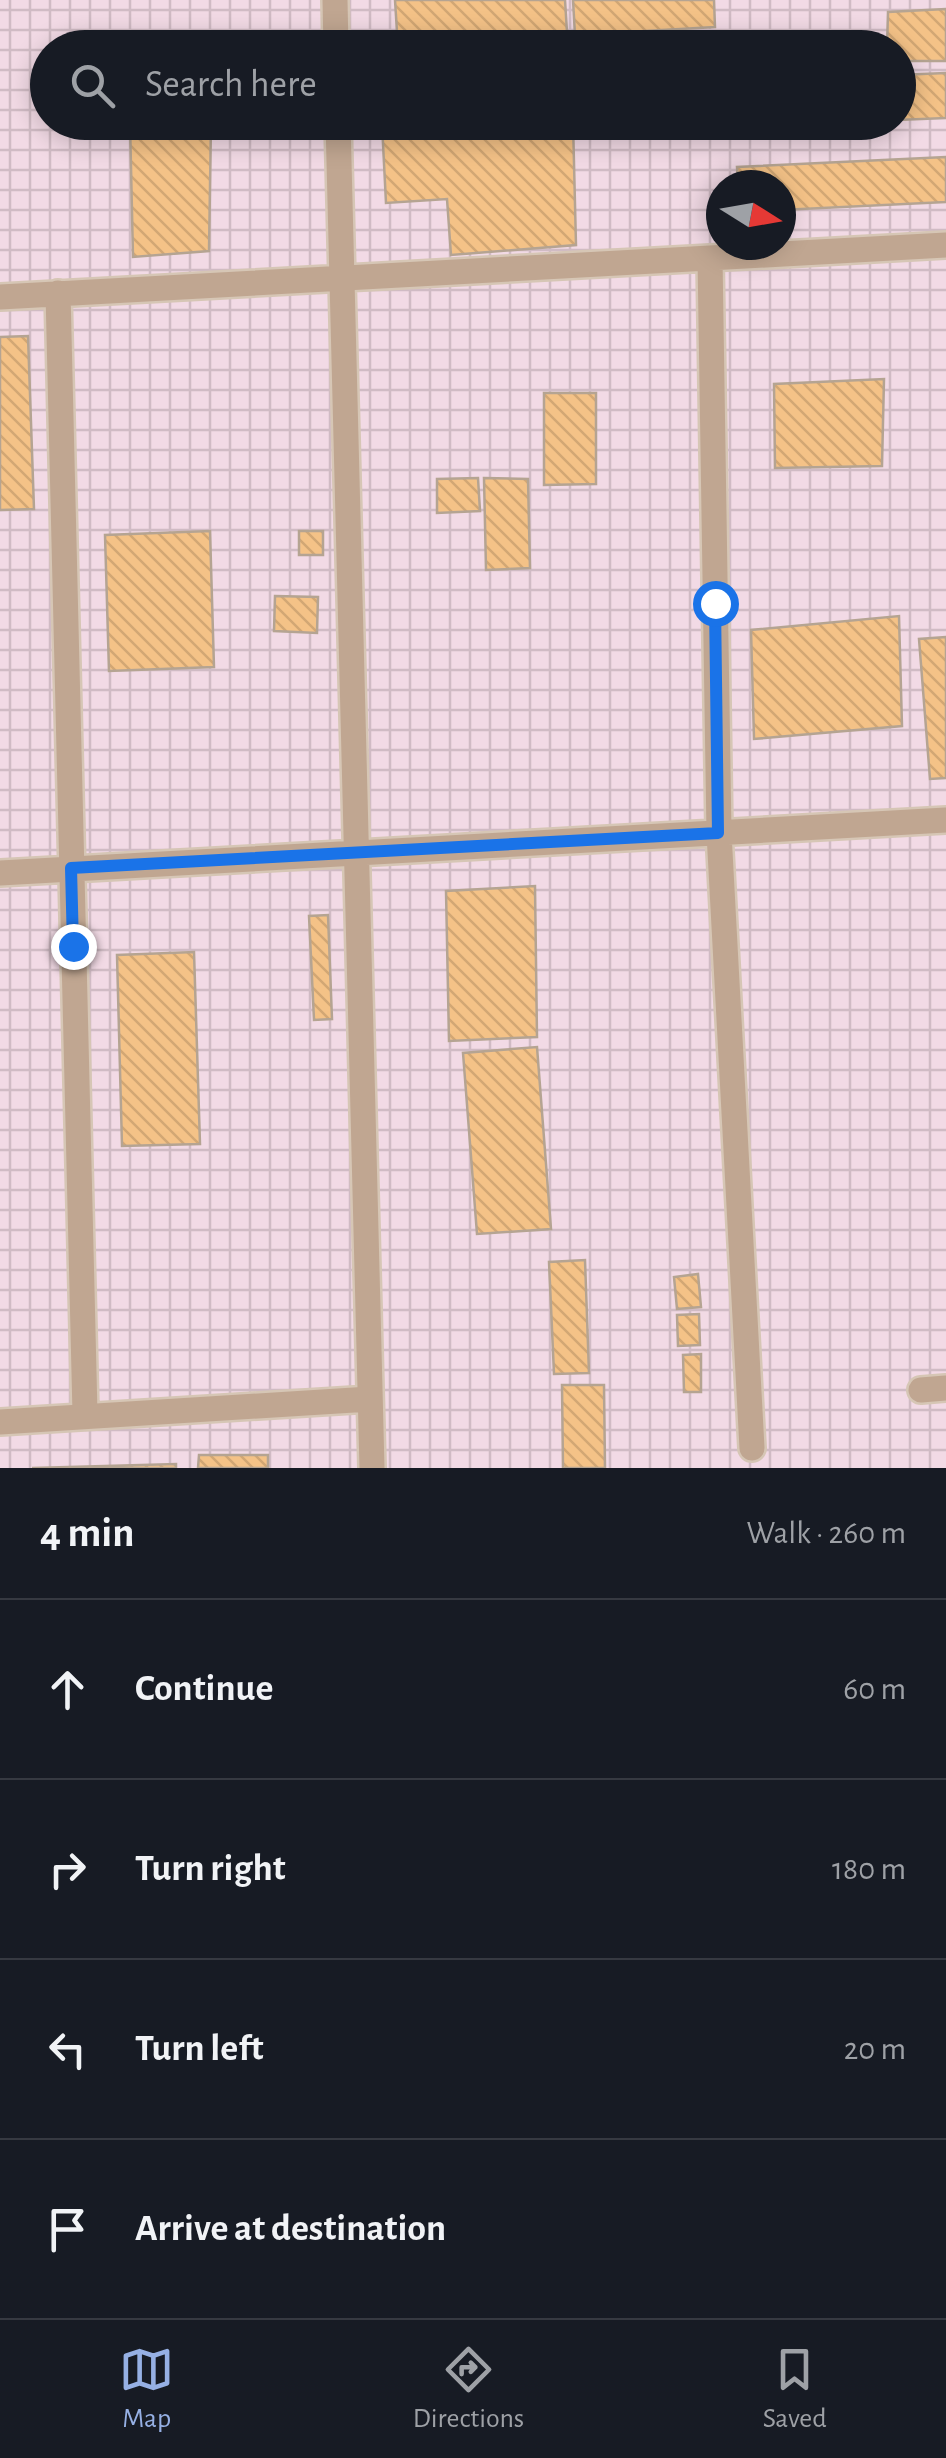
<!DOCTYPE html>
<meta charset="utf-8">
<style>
:root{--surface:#171b24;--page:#20242c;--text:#f1f3f6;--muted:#9ea1a6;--line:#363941;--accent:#96b0e4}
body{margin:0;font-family:"Alegreya Sans",sans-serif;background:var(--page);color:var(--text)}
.compass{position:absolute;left:706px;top:170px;width:90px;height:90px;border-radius:50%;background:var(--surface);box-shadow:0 5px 25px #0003;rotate:101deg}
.stop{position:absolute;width:30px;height:30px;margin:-22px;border:8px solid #1a73e8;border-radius:50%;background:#fff}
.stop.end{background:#1a73e8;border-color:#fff;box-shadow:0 2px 10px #0008}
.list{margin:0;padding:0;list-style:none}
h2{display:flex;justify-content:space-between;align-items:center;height:130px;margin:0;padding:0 40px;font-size:42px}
h2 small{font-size:32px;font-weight:400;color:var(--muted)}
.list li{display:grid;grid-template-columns:65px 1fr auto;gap:30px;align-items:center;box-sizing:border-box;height:180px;padding:0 40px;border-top:2px solid var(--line)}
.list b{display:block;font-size:38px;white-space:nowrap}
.list em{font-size:32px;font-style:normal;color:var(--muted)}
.icon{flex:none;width:55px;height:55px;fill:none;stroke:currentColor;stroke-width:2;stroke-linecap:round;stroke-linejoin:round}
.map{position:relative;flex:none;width:946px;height:1468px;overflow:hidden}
.search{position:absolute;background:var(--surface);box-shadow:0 5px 25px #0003;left:30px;right:30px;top:30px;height:110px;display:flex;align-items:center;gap:25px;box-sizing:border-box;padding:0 35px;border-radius:55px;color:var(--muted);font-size:38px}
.sheet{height:850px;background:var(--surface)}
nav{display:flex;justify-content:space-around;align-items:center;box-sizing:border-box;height:140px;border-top:2px solid var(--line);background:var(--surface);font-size:28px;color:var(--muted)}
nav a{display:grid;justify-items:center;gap:5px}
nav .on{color:var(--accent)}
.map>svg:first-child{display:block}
.industrial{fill:url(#industrial-grid);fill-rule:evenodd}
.building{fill:url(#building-back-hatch);stroke:#b5a492;stroke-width:2.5}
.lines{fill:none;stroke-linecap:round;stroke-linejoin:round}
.minor-casing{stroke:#d6c6b5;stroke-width:30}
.minor{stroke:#c0a691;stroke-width:25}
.route{stroke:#1a73e8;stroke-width:12}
</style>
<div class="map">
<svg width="946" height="1468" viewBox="0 0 946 1468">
<defs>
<pattern id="industrial-grid" width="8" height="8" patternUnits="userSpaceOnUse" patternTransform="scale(2.5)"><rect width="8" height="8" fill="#f2dae5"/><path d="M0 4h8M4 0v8" fill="none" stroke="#d0bbc4"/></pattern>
<pattern id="building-back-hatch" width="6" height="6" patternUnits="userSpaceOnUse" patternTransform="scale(2.5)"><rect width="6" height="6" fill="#f4c287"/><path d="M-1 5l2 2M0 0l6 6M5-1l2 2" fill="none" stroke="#d2a774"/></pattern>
</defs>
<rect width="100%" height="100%" fill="#fae8d5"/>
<path class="industrial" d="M0,0H946V1468H0ZM48,48H898V122H48ZM721,185H781V245H721Z"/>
<path class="building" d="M395,0H565L568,48H398Z
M573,0H714L715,27L575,35Z
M946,9V61H898V48H887L888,12Z
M946,73V118L898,120V75Z
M130,122H211L209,251L133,257Z
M402,122H573L576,245L451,255L447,199L386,203L382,124Z
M736,122H849L737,128Z
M946,157V202L781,210V185H738L737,167Z
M28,336L34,509L0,510V337Z
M884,379L882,466L775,468L774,384Z
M544,393H596V484L544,485Z
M478,478L480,511L437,513V479Z
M484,478L528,479L530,568L486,570Z
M210,531L214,667L109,671L105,535Z
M299,531H323V555H299Z
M275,596L318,597L317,633L274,631Z
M899,616L902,726L754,739L751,630Z
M946,637V778L930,779L919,639Z
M535,886L537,1037L449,1041L446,891Z
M328,915L332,1019L314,1020L309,916Z
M194,952L200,1144L122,1146L117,955Z
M537,1047L551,1229L477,1234L463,1053Z
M585,1260L589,1373L554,1374L549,1262Z
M698,1274L701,1307L677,1309L674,1277Z
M699,1314L700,1345L678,1346L677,1315Z
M701,1354V1392H684L683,1355Z
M562,1385H604L605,1468H563Z
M199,1455H268V1468H198Z
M176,1464V1468H32Z"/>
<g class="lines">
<g class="minor-casing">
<path id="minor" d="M335,0L336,48
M338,122L372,1468
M710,258L719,833L752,1448
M58,293L85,1414
M0,297L946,245
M0,873L946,820
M921,1390L946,1388
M0,1422L370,1399"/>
</g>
<use href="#minor" class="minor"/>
</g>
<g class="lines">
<path class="route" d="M73,946L71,868L718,833L715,603"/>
</g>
</svg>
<svg class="compass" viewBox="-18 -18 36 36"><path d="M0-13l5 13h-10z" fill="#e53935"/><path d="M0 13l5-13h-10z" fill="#9ea1a6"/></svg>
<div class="stop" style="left:715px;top:603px"></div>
<div class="stop end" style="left:73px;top:946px"></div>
<div class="search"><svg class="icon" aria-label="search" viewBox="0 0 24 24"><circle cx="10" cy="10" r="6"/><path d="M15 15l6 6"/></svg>Search here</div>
</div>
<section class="sheet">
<h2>4 min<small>Walk · 260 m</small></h2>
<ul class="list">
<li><svg class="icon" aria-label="ahead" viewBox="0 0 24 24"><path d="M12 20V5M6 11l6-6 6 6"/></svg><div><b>Continue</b></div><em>60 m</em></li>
<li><svg class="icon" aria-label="right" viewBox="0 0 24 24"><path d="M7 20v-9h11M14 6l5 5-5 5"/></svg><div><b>Turn right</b></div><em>180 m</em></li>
<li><svg class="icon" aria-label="left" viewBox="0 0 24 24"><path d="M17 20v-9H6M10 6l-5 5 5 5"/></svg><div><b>Turn left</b></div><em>20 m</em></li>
<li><svg class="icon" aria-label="arrive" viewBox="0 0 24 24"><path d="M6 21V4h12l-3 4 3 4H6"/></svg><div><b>Arrive at destination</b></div></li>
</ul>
</section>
<nav>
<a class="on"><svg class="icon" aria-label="map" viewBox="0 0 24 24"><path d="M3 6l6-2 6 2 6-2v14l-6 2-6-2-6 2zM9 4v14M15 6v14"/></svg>Map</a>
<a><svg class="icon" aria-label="directions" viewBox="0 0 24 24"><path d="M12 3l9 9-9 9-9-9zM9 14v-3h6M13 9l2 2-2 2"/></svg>Directions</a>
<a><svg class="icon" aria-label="saved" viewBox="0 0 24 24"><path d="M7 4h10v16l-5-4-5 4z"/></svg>Saved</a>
</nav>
